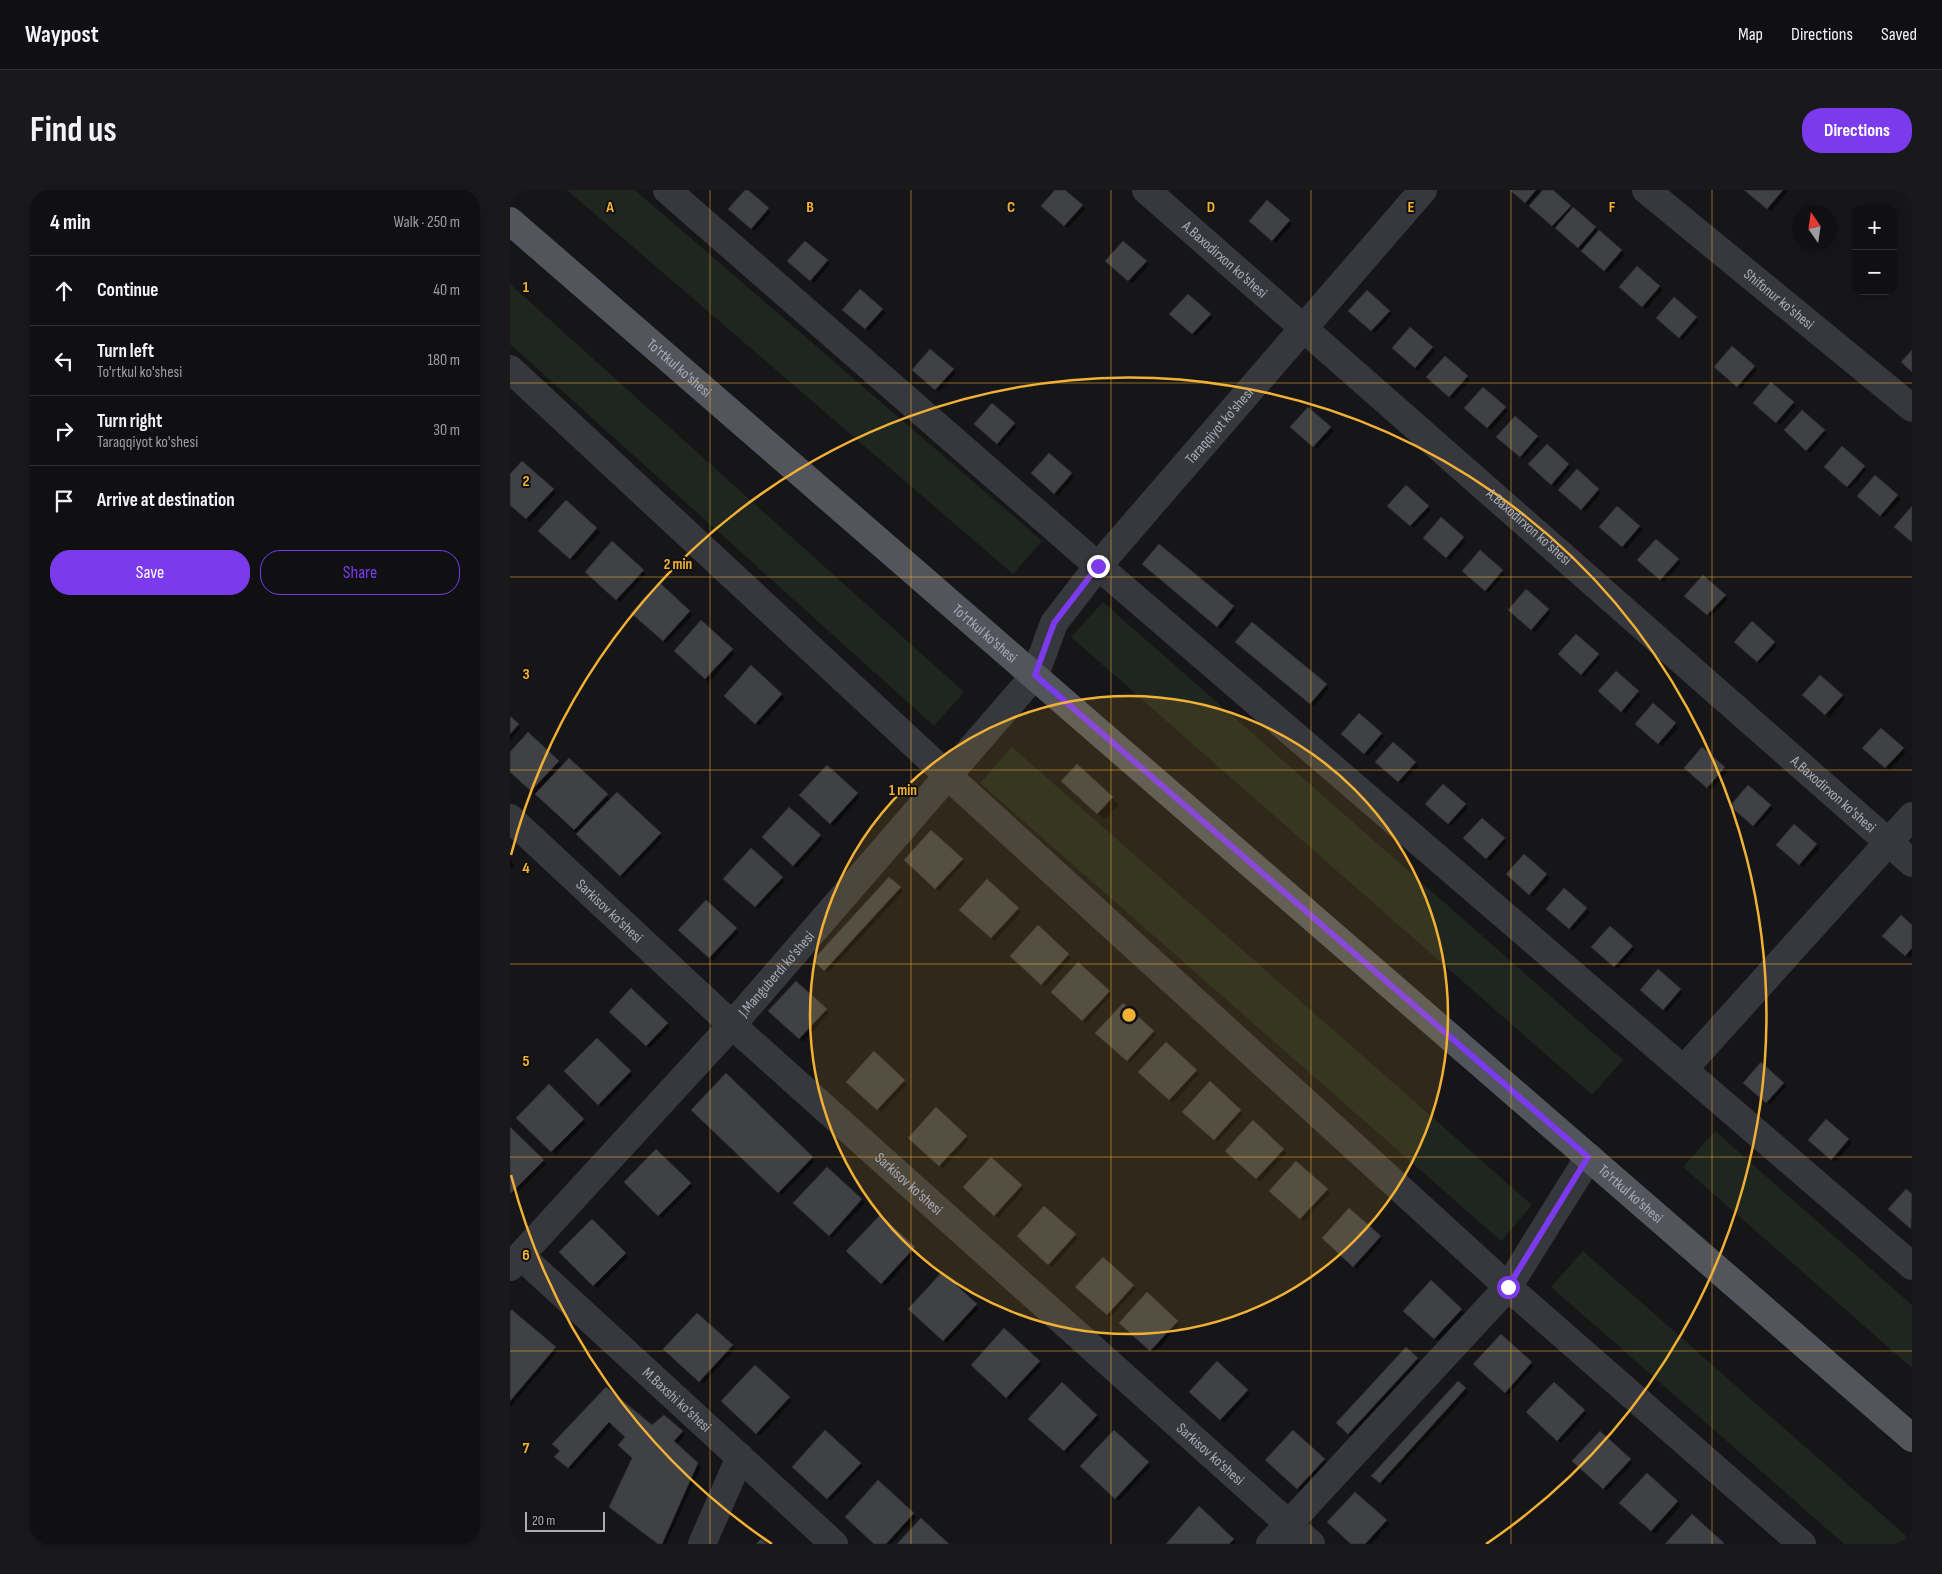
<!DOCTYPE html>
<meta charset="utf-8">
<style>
:root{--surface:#101012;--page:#19191b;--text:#f1f3f6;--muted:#9c9d9f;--line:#303032;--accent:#7c3aed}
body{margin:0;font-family:"Sofia Sans Condensed",sans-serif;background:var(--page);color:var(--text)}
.controls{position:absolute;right:15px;top:15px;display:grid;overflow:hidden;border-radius:10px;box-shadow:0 2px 8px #0003}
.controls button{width:45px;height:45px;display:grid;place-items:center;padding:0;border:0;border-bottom:1px solid var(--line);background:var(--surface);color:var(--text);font:25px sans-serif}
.compass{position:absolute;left:1282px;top:15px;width:45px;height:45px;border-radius:50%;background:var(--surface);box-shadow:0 2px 8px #0003;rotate:347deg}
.scale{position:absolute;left:15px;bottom:12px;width:80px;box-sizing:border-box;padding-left:5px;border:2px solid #a8adb8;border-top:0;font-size:14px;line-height:18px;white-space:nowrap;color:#a8adb8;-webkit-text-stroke:4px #111113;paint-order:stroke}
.stop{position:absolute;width:15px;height:15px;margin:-11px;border:4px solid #7c3aed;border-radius:50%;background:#fff}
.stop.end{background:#7c3aed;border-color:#fff;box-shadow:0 1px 5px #0008}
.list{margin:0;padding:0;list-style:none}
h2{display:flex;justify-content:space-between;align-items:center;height:65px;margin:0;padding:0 20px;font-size:21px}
h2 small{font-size:16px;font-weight:400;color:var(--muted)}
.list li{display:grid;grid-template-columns:32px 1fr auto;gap:15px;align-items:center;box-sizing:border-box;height:70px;padding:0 20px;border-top:1px solid var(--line)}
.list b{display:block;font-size:19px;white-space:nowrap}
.list p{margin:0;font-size:16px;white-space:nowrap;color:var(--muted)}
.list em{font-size:16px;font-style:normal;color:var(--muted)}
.actions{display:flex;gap:10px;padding:15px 20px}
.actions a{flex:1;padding:11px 0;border:1px solid var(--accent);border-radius:20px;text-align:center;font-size:18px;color:var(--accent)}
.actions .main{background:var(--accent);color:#fff}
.icon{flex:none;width:28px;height:28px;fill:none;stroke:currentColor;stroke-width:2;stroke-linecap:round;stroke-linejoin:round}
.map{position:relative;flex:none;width:1402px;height:1354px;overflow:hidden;border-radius:20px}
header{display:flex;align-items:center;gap:30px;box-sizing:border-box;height:70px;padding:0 25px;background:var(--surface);border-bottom:1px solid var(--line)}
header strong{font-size:24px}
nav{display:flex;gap:28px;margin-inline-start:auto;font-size:18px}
.intro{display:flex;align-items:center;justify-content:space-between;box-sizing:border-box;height:120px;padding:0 30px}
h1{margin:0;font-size:35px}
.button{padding:12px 22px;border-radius:20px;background:var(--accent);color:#fff;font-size:18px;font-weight:700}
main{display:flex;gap:30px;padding:0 30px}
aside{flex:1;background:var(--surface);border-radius:20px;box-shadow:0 2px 8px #0003}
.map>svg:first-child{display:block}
.green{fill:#1e261f}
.shadow{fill:#0007}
.building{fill:#404145;stroke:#303034}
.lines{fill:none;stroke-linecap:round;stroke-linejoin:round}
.minor{stroke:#37383d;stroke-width:28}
.major{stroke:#53555c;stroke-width:28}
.route{stroke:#7c3aed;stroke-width:6}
.grid{fill:none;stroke:#f2b134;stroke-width:1;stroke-opacity:0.55}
.ring{fill:none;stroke:#f2b134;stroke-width:2.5}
.labels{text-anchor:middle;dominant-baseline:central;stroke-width:4;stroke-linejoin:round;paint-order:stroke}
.street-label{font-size:15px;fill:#a8adb8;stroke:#111113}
.grid-label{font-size:16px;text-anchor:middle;font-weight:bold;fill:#f2b134;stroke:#111113;stroke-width:4;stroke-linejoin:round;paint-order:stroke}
.centre{fill:#f2b134;stroke:#111113;stroke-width:2.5}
.ring-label{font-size:15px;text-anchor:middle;font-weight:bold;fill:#f2b134;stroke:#111113;stroke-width:4;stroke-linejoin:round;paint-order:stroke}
</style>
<header>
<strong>Waypost</strong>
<nav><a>Map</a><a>Directions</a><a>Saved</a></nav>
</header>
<div class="intro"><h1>Find us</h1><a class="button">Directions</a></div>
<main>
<aside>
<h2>4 min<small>Walk · 250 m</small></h2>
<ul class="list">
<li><svg class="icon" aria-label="ahead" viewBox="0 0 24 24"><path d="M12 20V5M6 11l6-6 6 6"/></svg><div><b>Continue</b></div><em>40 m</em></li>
<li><svg class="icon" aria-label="left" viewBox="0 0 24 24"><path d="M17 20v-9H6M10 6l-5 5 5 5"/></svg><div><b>Turn left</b><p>To'rtkul ko'shesi</p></div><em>180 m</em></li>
<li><svg class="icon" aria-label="right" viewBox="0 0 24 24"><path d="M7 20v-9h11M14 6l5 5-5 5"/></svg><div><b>Turn right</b><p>Taraqqiyot ko'shesi</p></div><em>30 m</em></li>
<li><svg class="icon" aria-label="arrive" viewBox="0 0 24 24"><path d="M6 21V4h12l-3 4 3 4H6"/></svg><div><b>Arrive at destination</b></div></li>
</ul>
<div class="actions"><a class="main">Save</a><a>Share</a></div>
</aside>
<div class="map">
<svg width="1402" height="1354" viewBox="0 0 1402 1354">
<rect width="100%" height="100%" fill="#161618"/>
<path class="green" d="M57,0H125L532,351L503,384Z
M0,94L454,502L424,536L0,154Z
M593,412L1113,870L1082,905L561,447Z
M502,557L1022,1015L991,1051L470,593Z
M1205,941L1402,1115V1178L1173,977Z
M1073,1061L1402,1351V1354H1334L1041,1097Z"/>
<path class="shadow" d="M236,0L261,22L245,41L223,22Z
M547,0H553L575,19L558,38L536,19Z
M1001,0H1031L1018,15Z
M1035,0H1041L1115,64L1098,83L1024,19Z
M1235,0H1279L1261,21Z
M757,12L782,34L766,53L744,34Z
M317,71L320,74L304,93L282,74Z
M636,72L639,75L622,94L600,74Z
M1127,78L1153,100L1136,119L1114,100Z
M350,100L376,123L359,141L337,123Z
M879,121L882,124L865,143L843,124Z
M700,125L703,128L686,146L664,127Z
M1186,128L1189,131L1173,150L1151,131Z
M900,139L925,161L908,181L886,161Z
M1222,158L1247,180L1231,199L1209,180Z
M443,180L446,183L429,202L407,183Z
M957,187L960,190L943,209L921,190Z
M1261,194L1286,216L1270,235L1248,216Z
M973,199L998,221L981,240L959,221Z
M482,215L507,237L490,256L465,234Z
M798,218L824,241L807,259L785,240Z
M1005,228L1030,250L1013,269L991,250Z
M1275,240L1314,241L1317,244L1300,263Z
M1037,256L1061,278L1045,297L1023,277Z
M1332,258L1357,280L1340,299L1318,280Z
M12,273L46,303L20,332L0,314V286Z
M1067,281L1091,303L1075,322L1053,303Z
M561,284L564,287L548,306L525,286Z
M1366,287L1391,309L1374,328L1352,309Z
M56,312L90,342L64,371L30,341Z
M918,317L921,320L904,338L882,319Z
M1108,318L1133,340L1116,359L1094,340Z
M931,329L956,351L940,370L917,351Z
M102,353L136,384L110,412L76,382Z
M649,356L726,420L711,439L637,377Z
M970,362L995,384L978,403L956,384Z
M1168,370L1171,373L1154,392L1132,373Z
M149,394L183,425L156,453L123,423Z
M1215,406L1218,409L1201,427L1179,409Z
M1038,420L1041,423L1025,442L1003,423Z
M192,432L225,463L199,492L165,461Z
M742,434L819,498L804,516L730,455Z
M1066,446L1091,468L1074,487L1050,464Z
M1264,452L1267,456L1250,474L1228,455Z
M241,477L275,508L249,536L215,506Z
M1106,483L1131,505L1115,524L1093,504Z
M1310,486L1335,509L1319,528L1297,508Z
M1144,515L1169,537L1152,556L1130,537Z
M849,525L874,547L858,566L833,544Z
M0,528L11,538L0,550Z
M18,544L52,576L59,570L101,610L107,603L153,647L113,688L0,581V563Z
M1192,559L1218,581L1201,600L1179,580Z
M1393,559L1396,562L1379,580L1357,561Z
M905,573L908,576L892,594L869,575Z
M317,577L350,607L324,636L291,605Z
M1238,597L1263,619L1246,638L1221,616Z
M559,598L602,608L609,615L594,630Z
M955,615L958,618L941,636L919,617Z
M280,619L313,649L287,678L253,647Z
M1284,636L1310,658L1293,677L1271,658Z
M422,642L455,672L429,701L395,670Z
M994,649L997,652L980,671L958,651Z
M241,660L275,691L248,719L215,689Z
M1014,666L1040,688L1023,707L998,684Z
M0,670L4,675L0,679Z
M379,688L393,701L318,783L304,770Z
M477,691L511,722L485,751L451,720Z
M1054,700L1080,722L1063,741L1041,722Z
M196,712L229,742L203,771L170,740Z
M528,737L561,768L535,797L502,766Z
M1402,737V765L1399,768L1377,749Z
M1122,757L1125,760L1108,779L1086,760Z
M569,774L602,804L576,833L542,802Z
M286,793L319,823L293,852L259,821Z
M121,800L160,837L140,858L101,822Z
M1170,800L1173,803L1157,822L1135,802Z
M613,814L646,845L620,873L587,843Z
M87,849L123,885L92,917L56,881Z
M656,853L689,884L663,913L630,882Z
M364,863L397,894L371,922L338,892Z
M216,885L305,971L272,1005L182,920Z
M700,893L733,924L707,952L674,922Z
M1273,893L1276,896L1260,915L1238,896Z
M39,896L76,933L45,964L8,928Z
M426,919L459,950L433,978L400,948Z
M1316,930L1342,953L1325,972L1303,953Z
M743,932L777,963L750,992L717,961Z
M0,938L36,974L5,1005L0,1001Z
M146,961L183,997L152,1028L115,992Z
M481,968L514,999L488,1028L455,997Z
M786,972L820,1003L794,1031L760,1001Z
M317,978L355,1013L322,1048L285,1013Z
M1396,1000L1402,1006V1039L1379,1019Z
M535,1018L568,1048L542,1077L508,1046Z
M840,1020L873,1050L847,1079L813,1048Z
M370,1026L407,1061L375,1096L338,1061Z
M82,1031L118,1067L87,1098L51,1062Z
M593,1068L626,1099L600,1127L567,1097Z
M432,1084L469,1118L437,1153L399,1118Z
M921,1092L954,1123L928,1151L895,1121Z
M637,1104L670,1135L644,1163L611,1133Z
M2,1121L48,1161L0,1217V1123Z
M187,1124L225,1159L193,1194L155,1159Z
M494,1140L532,1175L500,1210L462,1175Z
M991,1146L1024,1176L998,1205L965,1174Z
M896,1159L910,1172L841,1246L827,1233Z
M707,1173L740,1204L714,1233L681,1202Z
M245,1176L282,1211L250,1246L212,1211Z
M948,1192L959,1202L873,1295L863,1286Z
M552,1194L590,1229L557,1263L520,1229Z
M1044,1194L1077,1224L1051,1253L1018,1222Z
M96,1199L142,1237L154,1227L172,1242L175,1245L167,1254L191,1277L156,1354H149L117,1247L103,1234L62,1280L49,1270Z
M604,1241L641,1276L609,1311L571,1276Z
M315,1242L353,1276L321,1311L283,1277Z
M784,1242L817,1273L791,1301L757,1270Z
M1090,1242L1123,1273L1097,1301L1064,1271Z
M1137,1285L1171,1315L1145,1344L1111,1313Z
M369,1292L406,1327L381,1354H365Z
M845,1304L879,1334L861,1354H843Z
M689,1318L726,1353L725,1354H657Z"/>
<path class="building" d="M235,0H238L259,18L241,39L218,19Z
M545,0H555L573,15L554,36L531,16Z
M1000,0H1026L1015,13Z
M1033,0H1043L1061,16L1042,36L1019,16Z
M1234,0H1273L1257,19Z
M757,10L780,30L762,51L739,31Z
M1063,17L1086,37L1068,58L1045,38Z
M1089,40L1112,60L1094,81L1071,61Z
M295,51L318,70L300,91L277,71Z
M613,51L637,71L618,91L595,71Z
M1127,76L1150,96L1132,117L1109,97Z
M350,99L373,119L355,139L332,120Z
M857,100L880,121L861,141L838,121Z
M678,104L701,124L682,144L659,124Z
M1164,107L1187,127L1169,148L1146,128Z
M900,137L923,157L905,178L882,158Z
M1222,156L1245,176L1227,197L1204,177Z
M420,159L444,179L425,200L402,180Z
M1402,160V182L1391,172Z
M935,166L958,186L939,207L916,187Z
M1261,192L1284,212L1266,233L1243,213Z
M973,197L996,217L977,238L954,218Z
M482,213L505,233L487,254L464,234Z
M798,217L821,237L803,257L780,237Z
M1292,220L1315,240L1296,261L1274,240Z
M1005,226L1028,246L1010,267L986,247Z
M1037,254L1059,274L1041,295L1018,274Z
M1332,256L1355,276L1337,297L1314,277Z
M539,263L562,283L544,304L521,283Z
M12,271L44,299L16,329L0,315V284Z
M1067,279L1089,299L1071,320L1048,300Z
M1365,285L1388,305L1370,326L1347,306Z
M896,295L919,316L900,336L877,316Z
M56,310L87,338L60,369L28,341Z
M1107,316L1130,336L1112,357L1089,337Z
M1402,316V352L1384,337Z
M931,327L954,347L936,368L913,348Z
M1146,349L1169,369L1150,390L1127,370Z
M102,351L134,380L106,410L75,382Z
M649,354L724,416L707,437L632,374Z
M970,360L993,380L975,401L952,381Z
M1193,385L1216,405L1197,425L1174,406Z
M149,392L180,421L153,451L121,423Z
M1016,399L1039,419L1021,440L998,420Z
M191,430L223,459L195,489L164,461Z
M1242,431L1265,452L1247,472L1224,452Z
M742,432L817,494L800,514L725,452Z
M1066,444L1089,464L1071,485L1048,464Z
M241,475L272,504L245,534L214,506Z
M1106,481L1129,501L1111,522L1088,501Z
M1310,485L1333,505L1315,525L1292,505Z
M1143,513L1166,533L1148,554L1125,534Z
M849,523L872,543L854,564L831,544Z
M0,526L9,534L0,544Z
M1371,538L1394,558L1375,578L1352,558Z
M18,542L49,571L21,601L0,582V562Z
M883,552L906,572L888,592L865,572Z
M1192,557L1215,577L1197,598L1174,578Z
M59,568L98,604L64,640L25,604Z
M567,574L603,607L587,624L551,591Z
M317,575L348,603L320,634L289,605Z
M933,594L956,614L938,634L915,614Z
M1238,595L1261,615L1243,636L1220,616Z
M107,602L151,643L110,686L66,644Z
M279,617L311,645L283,676L252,647Z
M972,628L995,648L976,669L953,648Z
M1284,634L1307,654L1289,675L1266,655Z
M421,640L453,669L425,699L394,670Z
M241,658L273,687L245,717L213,689Z
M1014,664L1037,684L1019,705L996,684Z
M379,687L391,697L314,781L303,770Z
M477,689L509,718L481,748L449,720Z
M1054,698L1077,718L1059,739L1036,719Z
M196,710L227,738L199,768L168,740Z
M1391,725L1402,735V758L1395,766L1372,746Z
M528,735L559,764L531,795L500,766Z
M1100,736L1123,756L1104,777L1081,757Z
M568,772L600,801L572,831L541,802Z
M1148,779L1171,799L1153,820L1130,800Z
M286,791L317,819L289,849L258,821Z
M121,798L158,833L136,856L99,822Z
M613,813L644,841L617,871L585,843Z
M87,848L121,881L88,915L54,881Z
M656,852L687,880L659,910L628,882Z
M364,861L395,890L367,920L336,892Z
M1251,872L1274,893L1256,913L1233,893Z
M216,883L303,967L268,1003L181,920Z
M700,891L731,920L704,950L672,922Z
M39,894L74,929L41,962L6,928Z
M426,917L457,946L429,976L398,948Z
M1316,929L1339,949L1321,970L1298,950Z
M743,930L774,959L746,989L715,961Z
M0,937L34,970L1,1003L0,1002Z
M146,959L181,993L148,1026L114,992Z
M481,967L512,995L484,1026L453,997Z
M786,971L818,999L790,1029L759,1001Z
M317,977L352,1009L319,1046L283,1013Z
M1396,999L1402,1004L1401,1039L1378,1019Z
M534,1016L566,1044L538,1075L507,1046Z
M839,1018L871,1046L843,1077L812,1048Z
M370,1025L405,1057L371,1094L336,1061Z
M82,1029L116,1063L83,1096L49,1062Z
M593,1067L624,1095L597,1125L565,1097Z
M432,1082L467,1114L433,1151L398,1119Z
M921,1090L952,1119L924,1149L893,1121Z
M637,1102L668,1131L640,1161L609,1133Z
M2,1120L46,1157L0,1211V1121Z
M187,1123L223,1155L189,1192L153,1159Z
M494,1138L530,1171L496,1208L461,1175Z
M991,1144L1022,1172L995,1203L963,1174Z
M896,1157L908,1168L838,1244L826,1233Z
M707,1171L738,1200L710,1230L679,1202Z
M245,1175L280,1207L246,1244L211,1211Z
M948,1191L956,1198L870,1293L861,1286Z
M552,1192L587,1225L554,1261L518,1229Z
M1044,1192L1075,1220L1047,1251L1016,1222Z
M96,1197L142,1235L154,1225L173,1241L164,1251L188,1273L152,1354H148L99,1317L122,1268L108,1255L115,1247L99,1232L58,1278L44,1267L50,1261L42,1254Z
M315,1240L351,1273L317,1309L282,1277Z
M604,1240L639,1272L605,1309L570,1276Z
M783,1240L815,1269L787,1299L755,1270Z
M1090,1241L1121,1269L1093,1299L1062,1271Z
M1137,1283L1168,1311L1141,1341L1109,1313Z
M368,1290L404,1323L376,1354H364L335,1327Z
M845,1302L877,1330L855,1354H841L817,1332Z
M689,1316L724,1349L719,1354H656Z
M1182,1324L1214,1353L1213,1354H1155Z
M411,1328L439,1354H387Z
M251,1349L257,1354H246Z"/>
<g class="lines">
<g class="minor">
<path d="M157,0L588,376L1402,1076"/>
<path id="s1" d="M636,0L1402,673"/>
<path id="s2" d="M1136,0L1402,218"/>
<path d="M0,179L437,585L998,1097L1292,1354"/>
<path id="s3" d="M0,628L222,835L801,1354"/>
<path d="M1174,879L1402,626"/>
<path id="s4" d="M11,1066L324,1354"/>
<path id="s5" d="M0,1077L222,835L525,485L544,433L588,376L913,0"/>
<path d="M192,1354L230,1267"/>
<path d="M760,1354L998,1097L1079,967"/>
</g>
<path class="major" id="s6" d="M0,31L1402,1248"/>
</g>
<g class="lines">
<path class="route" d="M588,376L544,433L525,485L1078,967L998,1097"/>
</g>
<path class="grid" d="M200,0V1354M401,0V1354M601,0V1354M801,0V1354M1001,0V1354M1202,0V1354M0,193H1402M0,387H1402M0,580H1402M0,774H1402M0,967H1402M0,1161H1402"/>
<circle cx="619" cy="825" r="319" fill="#f2b134" fill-opacity=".12"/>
<g class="ring">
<circle cx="619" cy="825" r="319"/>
<path d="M262 1354A638 638 0 0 1 1 985M1 665A638 638 0 1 1 976 1354"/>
</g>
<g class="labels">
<g class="street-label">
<text stroke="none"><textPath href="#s1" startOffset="105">A.Baxodirxon ko'shesi</textPath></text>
<text stroke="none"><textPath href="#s2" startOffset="172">Shifonur ko'shesi</textPath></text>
<text stroke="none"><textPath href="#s6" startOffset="224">To'rtkul ko'shesi</textPath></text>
<text stroke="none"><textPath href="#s5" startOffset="1104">Taraqqiyot ko'shesi</textPath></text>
<text stroke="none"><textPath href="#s1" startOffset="510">A.Baxodirxon ko'shesi</textPath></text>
<text stroke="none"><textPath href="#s6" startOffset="629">To'rtkul ko'shesi</textPath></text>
<text stroke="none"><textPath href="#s1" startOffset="915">A.Baxodirxon ko'shesi</textPath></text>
<text stroke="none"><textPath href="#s3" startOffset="136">Sarkisov ko'shesi</textPath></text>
<text stroke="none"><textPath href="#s5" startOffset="396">J.Manguberdi ko'shesi</textPath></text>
<text stroke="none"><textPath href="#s3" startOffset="541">Sarkisov ko'shesi</textPath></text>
<text stroke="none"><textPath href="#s6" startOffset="1484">To'rtkul ko'shesi</textPath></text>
<text stroke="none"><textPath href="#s4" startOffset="212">M.Baxshi ko'shesi</textPath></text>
<text stroke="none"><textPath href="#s3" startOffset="946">Sarkisov ko'shesi</textPath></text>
</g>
</g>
<g class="grid-label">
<text x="100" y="22">A</text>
<text x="300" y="22">B</text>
<text x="501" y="22">C</text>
<text x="701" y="22">D</text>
<text x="901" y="22">E</text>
<text x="1102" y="22">F</text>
<text x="16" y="102">1</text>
<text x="16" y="296">2</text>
<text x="16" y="489">3</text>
<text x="16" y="683">4</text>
<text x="16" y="876">5</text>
<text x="16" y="1070">6</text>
<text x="16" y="1263">7</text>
</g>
<circle cx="619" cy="825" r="8" class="centre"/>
<g class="ring-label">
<text x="168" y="379">2 min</text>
<text x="393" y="605">1 min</text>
</g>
</svg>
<div class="controls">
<button>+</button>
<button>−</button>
</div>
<svg class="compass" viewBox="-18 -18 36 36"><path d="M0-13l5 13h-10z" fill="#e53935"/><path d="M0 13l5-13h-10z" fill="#9c9d9f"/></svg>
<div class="scale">20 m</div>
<div class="stop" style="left:998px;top:1097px"></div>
<div class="stop end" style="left:588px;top:376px"></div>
</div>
</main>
